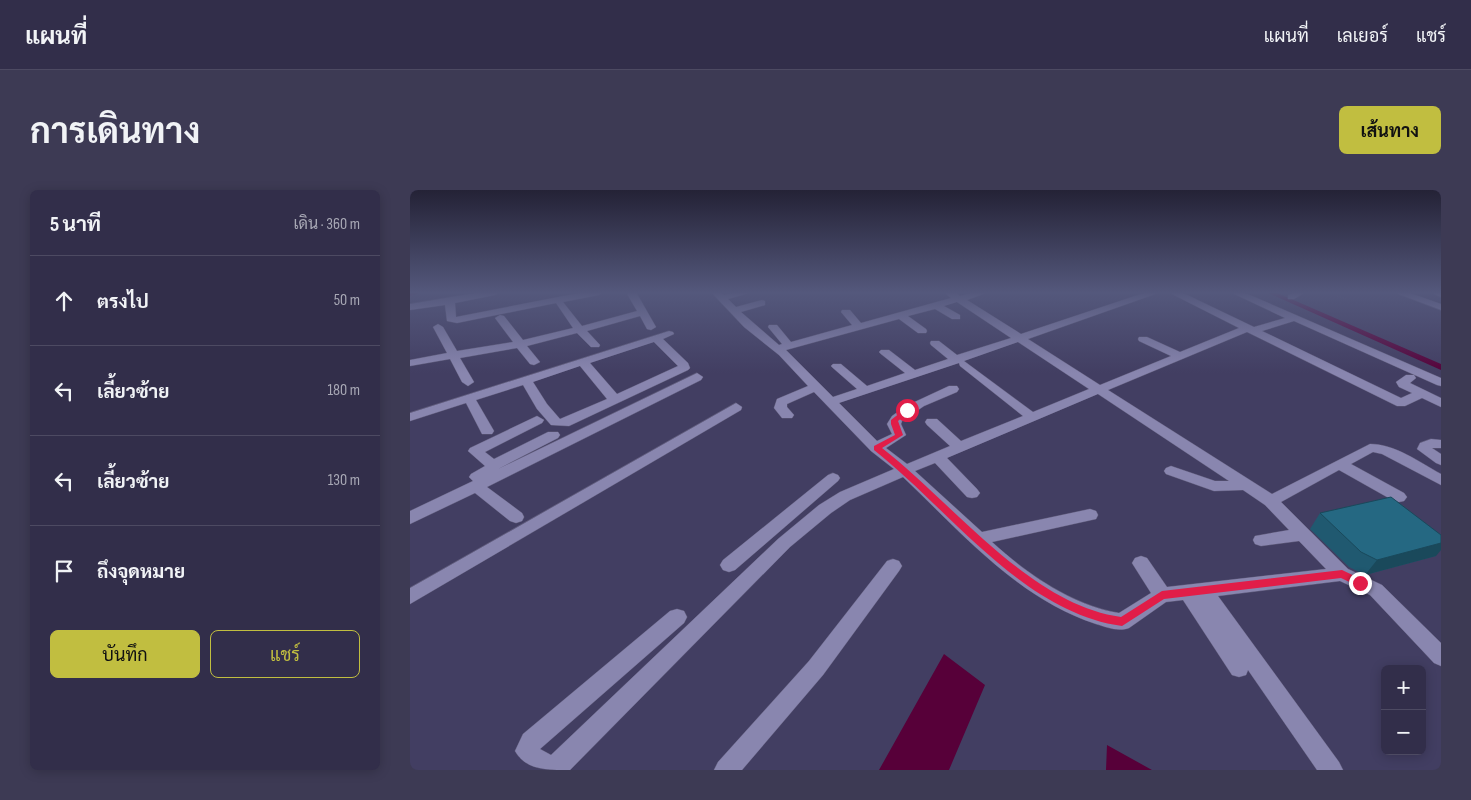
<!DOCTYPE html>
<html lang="th">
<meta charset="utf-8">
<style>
:root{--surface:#322e4a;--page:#3d3a54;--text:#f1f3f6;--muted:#a8a8b5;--line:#4d4a62;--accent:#c1be40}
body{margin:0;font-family:"Sofia Sans Condensed",Sarabun,sans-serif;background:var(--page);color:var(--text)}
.controls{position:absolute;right:15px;bottom:15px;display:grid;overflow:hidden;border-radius:8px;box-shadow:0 2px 12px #0003}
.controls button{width:45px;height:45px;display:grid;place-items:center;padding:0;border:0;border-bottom:1px solid var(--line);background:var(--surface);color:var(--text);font:25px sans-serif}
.stop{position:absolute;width:15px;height:15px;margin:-11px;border:4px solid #e11d48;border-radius:50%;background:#fff}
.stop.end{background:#e11d48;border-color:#fff;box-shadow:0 1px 5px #0008}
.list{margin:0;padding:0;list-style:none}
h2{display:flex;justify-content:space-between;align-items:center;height:65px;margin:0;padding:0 20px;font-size:21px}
h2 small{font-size:16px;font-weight:400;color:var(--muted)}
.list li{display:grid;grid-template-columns:32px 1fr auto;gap:15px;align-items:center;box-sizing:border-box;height:90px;padding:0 20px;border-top:1px solid var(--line)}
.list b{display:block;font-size:19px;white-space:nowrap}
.list em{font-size:16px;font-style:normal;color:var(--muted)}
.actions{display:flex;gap:10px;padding:15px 20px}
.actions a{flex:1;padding:11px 0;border:1px solid var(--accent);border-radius:8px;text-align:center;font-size:18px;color:var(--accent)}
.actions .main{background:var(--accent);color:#111}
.icon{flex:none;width:28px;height:28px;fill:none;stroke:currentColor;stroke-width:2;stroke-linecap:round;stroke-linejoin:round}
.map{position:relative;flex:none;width:1031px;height:580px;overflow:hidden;border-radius:8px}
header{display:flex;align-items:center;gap:30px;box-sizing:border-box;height:70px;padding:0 25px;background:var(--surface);border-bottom:1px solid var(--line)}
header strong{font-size:24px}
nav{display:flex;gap:28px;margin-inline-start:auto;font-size:18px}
.intro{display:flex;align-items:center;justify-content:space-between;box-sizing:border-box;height:120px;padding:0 30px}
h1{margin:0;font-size:35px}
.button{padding:12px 22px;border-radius:8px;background:var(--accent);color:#111;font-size:18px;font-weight:700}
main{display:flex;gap:30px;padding:0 30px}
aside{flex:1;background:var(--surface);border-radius:8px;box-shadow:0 2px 12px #0003}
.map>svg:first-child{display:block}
.water{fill:#570039}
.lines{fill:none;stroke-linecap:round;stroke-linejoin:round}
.canal{fill:#570039;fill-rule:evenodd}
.minor-casing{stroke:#5e5a79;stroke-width:1}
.path{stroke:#797696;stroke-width:1;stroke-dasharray:0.5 2.5;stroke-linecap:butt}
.minor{fill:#8986af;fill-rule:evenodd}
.wall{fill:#205970}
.shaded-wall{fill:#1a495b}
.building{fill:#256882;stroke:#1a495b}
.route{fill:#e11d48}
</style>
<header>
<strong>แผนที่</strong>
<nav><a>แผนที่</a><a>เลเยอร์</a><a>แชร์</a></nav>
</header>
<div class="intro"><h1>การเดินทาง</h1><a class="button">เส้นทาง</a></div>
<main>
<aside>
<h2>5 นาที<small>เดิน · 360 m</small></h2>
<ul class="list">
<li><svg class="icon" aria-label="ahead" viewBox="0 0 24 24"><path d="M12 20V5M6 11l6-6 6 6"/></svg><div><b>ตรงไป</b></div><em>50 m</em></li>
<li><svg class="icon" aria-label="left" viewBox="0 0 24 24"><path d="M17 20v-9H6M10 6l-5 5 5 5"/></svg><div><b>เลี้ยวซ้าย</b></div><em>180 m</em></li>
<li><svg class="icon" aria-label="left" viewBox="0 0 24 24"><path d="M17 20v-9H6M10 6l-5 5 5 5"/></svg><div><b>เลี้ยวซ้าย</b></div><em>130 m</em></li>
<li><svg class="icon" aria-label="arrive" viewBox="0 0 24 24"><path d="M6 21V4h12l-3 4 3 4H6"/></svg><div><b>ถึงจุดหมาย</b></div></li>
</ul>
<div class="actions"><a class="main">บันทึก</a><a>แชร์</a></div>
</aside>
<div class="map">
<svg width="1031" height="580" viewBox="0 0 1031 580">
<rect width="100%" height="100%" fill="#423e62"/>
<path class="water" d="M534,464L575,495L539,580H469Z
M697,555L742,580H696Z"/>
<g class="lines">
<path class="canal" d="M0,102H13L0,106Z
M856,102H865L1031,174V180Z"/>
<g class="minor-casing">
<path id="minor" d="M71,102H90L85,105L45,113L46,127L174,102H194L189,105L153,112L172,136L227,121L216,102H226L246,137L241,140L237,139L230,126L177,141L190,155L189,157H181L167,143L117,156L130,172L124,175L120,174L107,158L50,168L64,192L58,196L52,192L40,169L0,176V170L37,163L23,137L28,134L33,137L47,161L103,152L85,128L90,125L94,126L113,150L163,138L146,113L47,133L37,131L35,115L0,120V114Z
M301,102H311L314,105L325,102H343L318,109L326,117L352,110L355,111V115L331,122L369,155L372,154L358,137L359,135H367L381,152L442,135L431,122L432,120H440L451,133L541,108L533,102H545L550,106L563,102H579L557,110L611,144L737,102H751L618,149L690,195L761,166L729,151L728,149L729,147H737L770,162L829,138L758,102H771L844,137L875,128L820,102H833L1031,188V196L1027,195L884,131L852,141L991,208L1002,203L989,197L986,192L996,185H1004L1006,188L1000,193L1031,208V217L1012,208L995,216H987L837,142L698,200L862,304L960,254C985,254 1009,272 1031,284V295L972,264L963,262L941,274L994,303L997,307L994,311L989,312L984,311L929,280L871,312L938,379L972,395L1031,453V476L1024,473L960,405L930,391L808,406L929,572L933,580H907L838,480L836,485L829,487L822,485L773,410L756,412L719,438C708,442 696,437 686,434C607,408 551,342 493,287L440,310L421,323L380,357L160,580C136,580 116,580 105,561L113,544L260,421L267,419L274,421L277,427L274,433L130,559L141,565L368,349L409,315L430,302L484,279L461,261L404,202L377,214V217L384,225L382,228H372L364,218L367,209L398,196L369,165L334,137ZM547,112L601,148L547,165L529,151H521L520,153L521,155L538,169L505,180L479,160H471L469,162L471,164L495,183L457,196L431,174H423L421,176L423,178L447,199L423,207L376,160L489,129L508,143H516L517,141L516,139L498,126L525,119L542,129H550V125L534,116ZM608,152L679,199L623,222L554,171ZM549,173L550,176L613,226L551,251L527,229H517L515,232L517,235L540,256L497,274L476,258L496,245L491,234L492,231L514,216L547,202L549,199L547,196H539L496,216L482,226L477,234L482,244L467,251L429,213ZM688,204L819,291H805L761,276L756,278L754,281L756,284L804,301L833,300L855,315L879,340L845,346L843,350L845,354L851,356L889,351L916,379L757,397L737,368L731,366L725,368L722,373L741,403L709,423C662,415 617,384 582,352L686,329L688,325L686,321L680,319L572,342L505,281L525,273L557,307L562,308L567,307L570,303L567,299L537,268Z
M884,102H896L884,109H878V105Z
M983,102H997L1031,114V120Z
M1019,102H1031V107Z
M259,141L263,142L264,144L253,149L278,173L280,178L278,180L159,236L141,235L127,219L113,195L66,210L84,241L82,244H72L56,213L0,231V223ZM244,152L268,176L207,204L180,173ZM170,176L197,209L150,229L137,214L123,192Z
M287,183L293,187L291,190L77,297L112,323L114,327L112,331L106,333L100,331L65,303L0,334V321L63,291L59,287L61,284L75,276L58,261L60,258L127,226L134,230L132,233L75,262L84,269L138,242H148L150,245L148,248L88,279Z
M326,213L332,217L331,220L0,414V398Z
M1021,249L1031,250V258H1022L1031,264V275L1026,273L1007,259L1010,253Z
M423,283L428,285L430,288L428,291L325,380L319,382L313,380L310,375L313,370L418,285Z
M483,369L489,371L492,376L489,381L413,485L332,580H304L308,572L399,471L477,371Z"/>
</g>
<path class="path" d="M916,102L936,109"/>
<use href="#minor" class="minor"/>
</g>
<path class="wall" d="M910,323L1026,366L955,385L939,377L900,339Z"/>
<path class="shaded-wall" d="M1031,353V360L1026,366L955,385L967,370Z"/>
<path class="building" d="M981,307L1031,345V353L967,370L951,362L910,323Z"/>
<linearGradient id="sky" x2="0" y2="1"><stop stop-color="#242236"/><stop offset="0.56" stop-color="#54587c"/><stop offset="1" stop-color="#54587c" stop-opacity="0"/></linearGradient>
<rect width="1031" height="183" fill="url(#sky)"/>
<path class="route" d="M495,219L501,220L488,231L493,245L472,258C542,312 620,415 711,427L752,401L932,380L953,390L954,393L950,397L931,388L754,409L712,436C612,422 539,319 464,260V256L485,245L481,234V230Z"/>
</svg>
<div class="controls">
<button>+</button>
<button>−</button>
</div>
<div class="stop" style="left:497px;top:220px"></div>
<div class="stop end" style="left:950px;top:393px"></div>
</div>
</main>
